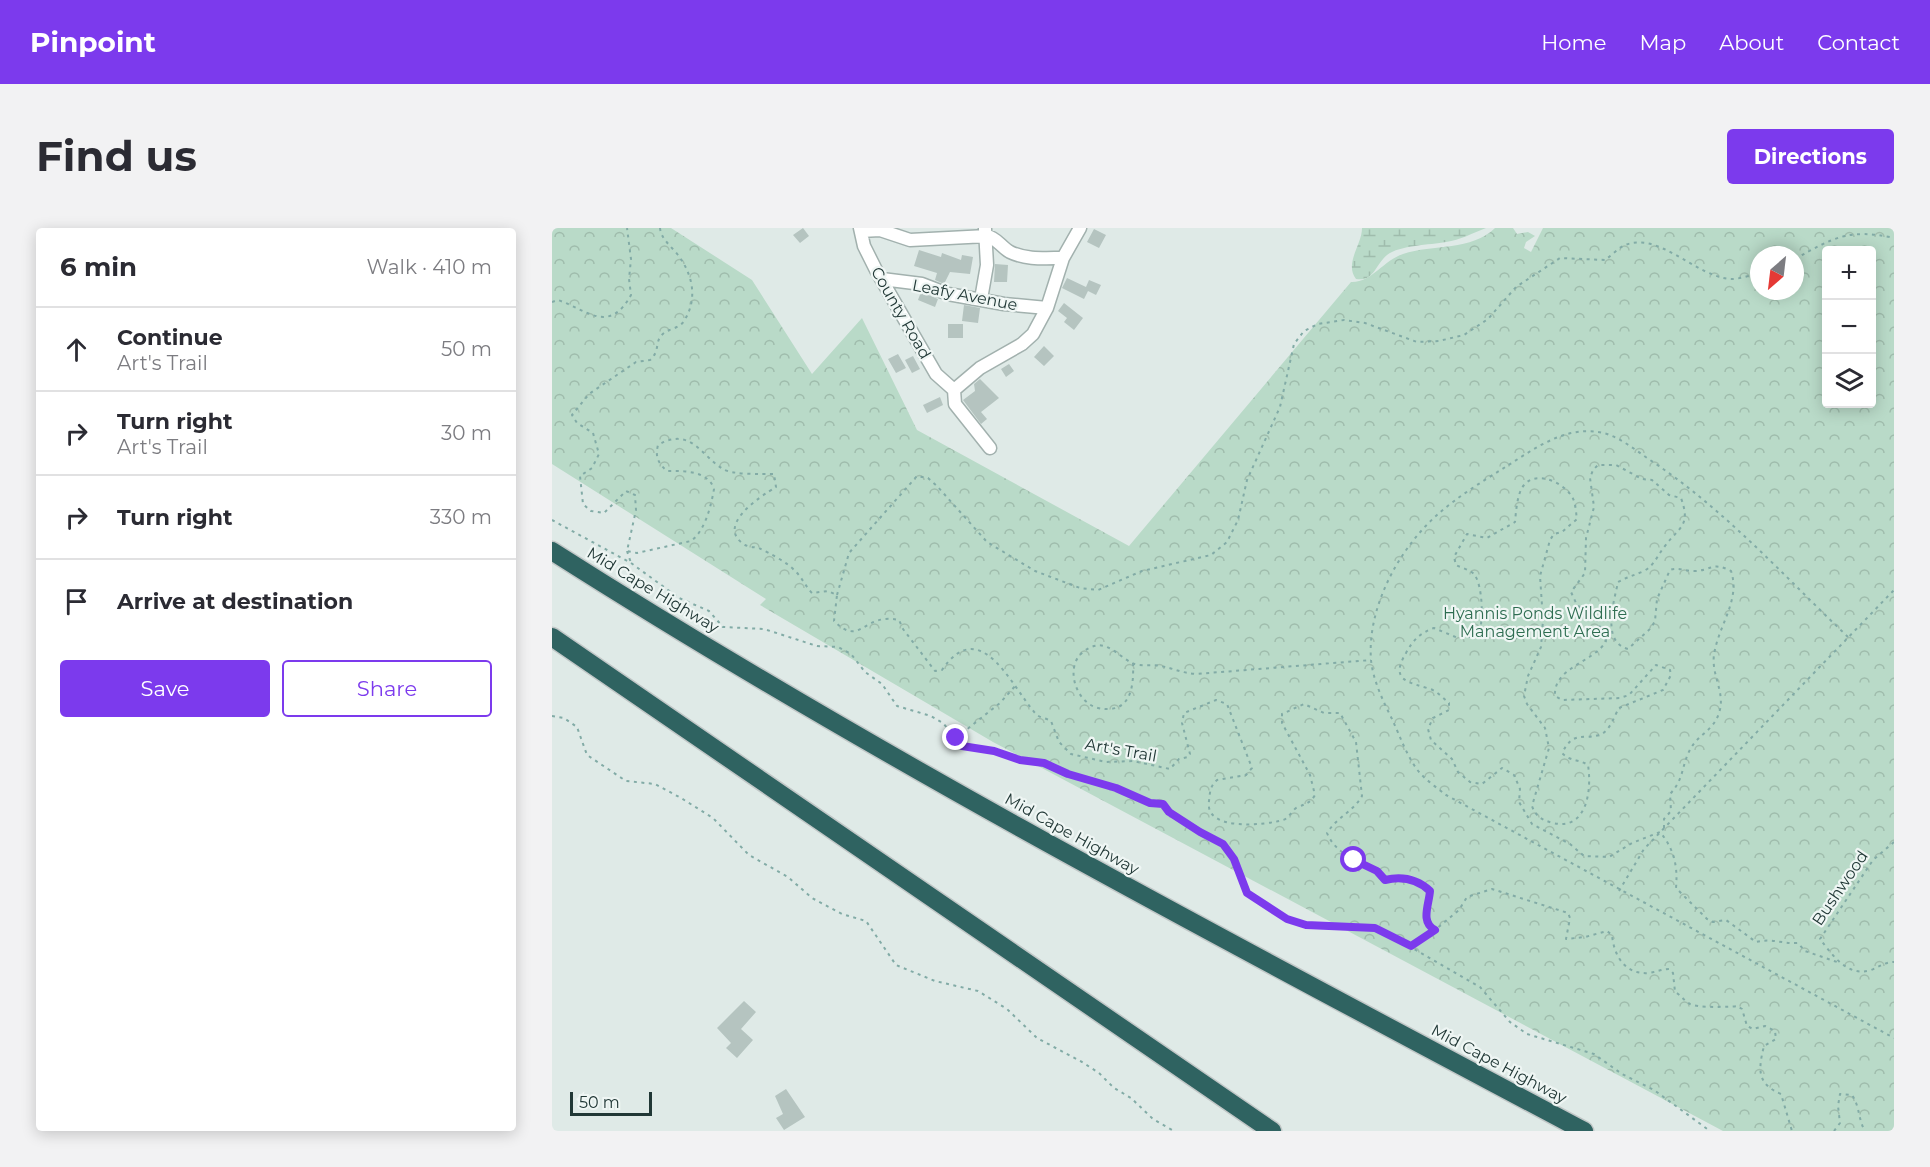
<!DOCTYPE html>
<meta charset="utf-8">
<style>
:root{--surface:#fff;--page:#f2f2f3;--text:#2b2b33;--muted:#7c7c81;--line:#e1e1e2;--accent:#7c3aed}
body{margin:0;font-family:Montserrat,sans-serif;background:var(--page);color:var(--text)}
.controls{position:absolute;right:18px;top:18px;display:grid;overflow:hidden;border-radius:6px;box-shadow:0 3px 15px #0003}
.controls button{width:54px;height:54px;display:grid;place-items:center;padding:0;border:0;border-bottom:2px solid var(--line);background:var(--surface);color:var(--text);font:30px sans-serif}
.compass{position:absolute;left:1198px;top:18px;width:54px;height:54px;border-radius:50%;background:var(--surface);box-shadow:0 3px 15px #0003;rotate:208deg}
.scale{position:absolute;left:18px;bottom:15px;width:82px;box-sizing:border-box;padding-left:6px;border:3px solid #213836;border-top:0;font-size:16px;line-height:21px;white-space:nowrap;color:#213836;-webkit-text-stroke:4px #eff6f4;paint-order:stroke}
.stop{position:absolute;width:18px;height:18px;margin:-14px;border:4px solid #7c3aed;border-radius:50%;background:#fff}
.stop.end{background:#7c3aed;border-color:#fff;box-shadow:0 2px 6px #0008}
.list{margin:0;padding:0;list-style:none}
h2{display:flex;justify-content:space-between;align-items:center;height:78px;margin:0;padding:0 24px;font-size:26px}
h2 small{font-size:20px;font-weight:400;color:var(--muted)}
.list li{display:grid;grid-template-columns:39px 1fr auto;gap:18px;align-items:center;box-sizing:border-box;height:84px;padding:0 24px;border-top:2px solid var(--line)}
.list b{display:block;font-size:22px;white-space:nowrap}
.list p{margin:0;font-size:20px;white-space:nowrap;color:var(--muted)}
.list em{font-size:20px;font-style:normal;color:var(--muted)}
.actions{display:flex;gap:12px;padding:18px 24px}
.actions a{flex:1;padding:14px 0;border:2px solid var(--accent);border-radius:6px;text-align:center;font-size:21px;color:var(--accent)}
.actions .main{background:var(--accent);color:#fff}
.icon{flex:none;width:33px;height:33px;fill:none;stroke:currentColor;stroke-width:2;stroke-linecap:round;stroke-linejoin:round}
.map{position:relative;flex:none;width:1342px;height:903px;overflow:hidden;border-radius:6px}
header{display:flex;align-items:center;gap:36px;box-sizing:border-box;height:84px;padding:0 30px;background:var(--accent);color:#fff}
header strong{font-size:28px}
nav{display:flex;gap:33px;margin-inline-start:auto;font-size:21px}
.intro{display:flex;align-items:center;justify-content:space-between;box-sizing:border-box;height:144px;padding:0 36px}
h1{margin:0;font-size:42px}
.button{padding:15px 27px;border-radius:6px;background:var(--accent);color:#fff;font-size:21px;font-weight:700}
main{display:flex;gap:36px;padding:0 36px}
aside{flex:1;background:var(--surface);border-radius:6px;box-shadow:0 3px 15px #0003}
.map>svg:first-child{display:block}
.wetland{fill:url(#wetland-marsh)}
.park{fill:url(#park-crowns);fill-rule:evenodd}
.building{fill:#b5c4c0}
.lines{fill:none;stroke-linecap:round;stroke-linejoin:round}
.minor-casing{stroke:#a2b1ae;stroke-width:15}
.motorway-casing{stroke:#c1c7c7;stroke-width:21}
.path{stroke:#82aba6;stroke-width:2;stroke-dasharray:3 4.5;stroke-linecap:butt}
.minor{stroke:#fff;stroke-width:12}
.motorway{stroke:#2f6361;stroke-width:18}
.route{stroke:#7c3aed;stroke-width:8}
.labels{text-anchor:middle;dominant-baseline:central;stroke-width:4.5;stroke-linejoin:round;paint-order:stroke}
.street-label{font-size:16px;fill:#213836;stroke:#eff6f4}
.park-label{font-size:16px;fill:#2e6d51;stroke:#eff6f4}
</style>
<header>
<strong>Pinpoint</strong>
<nav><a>Home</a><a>Map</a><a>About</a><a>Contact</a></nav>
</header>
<div class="intro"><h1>Find us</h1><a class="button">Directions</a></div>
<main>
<aside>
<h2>6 min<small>Walk · 410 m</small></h2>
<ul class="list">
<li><svg class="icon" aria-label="ahead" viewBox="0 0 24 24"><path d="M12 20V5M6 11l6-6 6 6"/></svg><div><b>Continue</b><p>Art's Trail</p></div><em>50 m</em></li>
<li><svg class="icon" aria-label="right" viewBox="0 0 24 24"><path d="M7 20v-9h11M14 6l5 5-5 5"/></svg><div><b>Turn right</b><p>Art's Trail</p></div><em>30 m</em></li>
<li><svg class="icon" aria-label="right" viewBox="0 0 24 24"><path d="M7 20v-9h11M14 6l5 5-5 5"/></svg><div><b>Turn right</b></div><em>330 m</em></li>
<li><svg class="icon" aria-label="arrive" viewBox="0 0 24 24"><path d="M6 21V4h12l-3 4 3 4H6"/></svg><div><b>Arrive at destination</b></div></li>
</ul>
<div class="actions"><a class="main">Save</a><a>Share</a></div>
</aside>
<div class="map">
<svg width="1342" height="903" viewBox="0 0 1342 903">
<defs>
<pattern id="wetland-marsh" width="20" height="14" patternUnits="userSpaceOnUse" patternTransform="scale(1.5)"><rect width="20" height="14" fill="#b9dac8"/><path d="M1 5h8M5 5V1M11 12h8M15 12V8" fill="none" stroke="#9fbcac"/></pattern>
<pattern id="park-crowns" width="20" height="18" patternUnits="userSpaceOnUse" patternTransform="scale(1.5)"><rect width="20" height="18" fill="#b9dac8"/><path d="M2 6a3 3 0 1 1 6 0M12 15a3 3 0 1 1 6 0" fill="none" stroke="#9fbcac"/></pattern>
</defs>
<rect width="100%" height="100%" fill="#dfeae7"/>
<path class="wetland" d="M810,0H934C921,5 908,12 894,14C878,17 848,17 835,27C823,37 822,54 804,51C792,35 810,17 810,0Z"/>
<path class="park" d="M0,0H119L200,52L260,146L310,90L365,202L577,318L799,54C819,55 832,32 851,26C881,16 920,23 943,0H961L965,6L976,4L983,8L974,14L972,20L979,24L991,0H1342V903H1171L441,514L208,377L214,371L0,236ZM1320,22V176H1274V22ZM1207,27H1243V63H1207Z"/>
<path class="building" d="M251,0L257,8L248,15L241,7Z
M542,1L554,7L547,20L535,14Z
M367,22L389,29L390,25L409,32L410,27L421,29L418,46L398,44L392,56L383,52L385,45L362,38Z
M443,36L456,37L455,54H442Z
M515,50L534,59L537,52L549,57L544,67L536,63L532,71L510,60Z
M369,64L386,71L383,79L366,72Z
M512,75L531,90L522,102L512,94L515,90L506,83Z
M412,77L428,80L426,95L410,93Z
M396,96H411V110H396Z
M492,118L502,128L492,138L482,129Z
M346,126L354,140L344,145L336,131Z
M361,128L368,141L360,145L353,132Z
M457,136L462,143L454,149L449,141Z
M428,151L447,170L429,184L435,191L429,196L411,172L423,163L422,156Z
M388,169L391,177L375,185L371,177Z
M192,773L204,784L189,801L201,812L185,830L174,820L179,815L165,800Z
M234,861L253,889L232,902L224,890L231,886L223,868Z"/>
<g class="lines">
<g class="minor-casing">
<path id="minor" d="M308,0L312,18L324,42L384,146L402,162
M309,3L328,2L358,12L435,8C445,10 449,19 458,24C474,32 494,30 511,30
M330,51L370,56L396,66L452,76L495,80
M429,71L435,37L433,1
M438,220L403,176L402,162L428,140L470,116L481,106L495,80L511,30L528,0"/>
</g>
<g class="motorway-casing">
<path id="motorway" d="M0,323C333,535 684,718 1032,903
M0,409L720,903"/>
</g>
<path class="path" d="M108,0C109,11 119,18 126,27C141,47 146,71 132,93C126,102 115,100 109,108C103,115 108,123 98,132L84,134L37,166L20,187L25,195L41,205L47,226L40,240L28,248L31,276L39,283L52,285L74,263L83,267L84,282L75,323L85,325L139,313C153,303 159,278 162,261C156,242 130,243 115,243C106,235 103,229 106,217C139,198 149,228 171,241C180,247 211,246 222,246L224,259C209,268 162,298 193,317C197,319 202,319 207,320C217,325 235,334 243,343C250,349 253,358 260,365L276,363L285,367L282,393C309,420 311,384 347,392L351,401L383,443L390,442C428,386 459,457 483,485C487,490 494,490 499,493L507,514L519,526L554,534L581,533L618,541L627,531L636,529L638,526L630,495L632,485L664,472L675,476L700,540L694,547L665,552C658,558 658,564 657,573C652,604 714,597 731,592C736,591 739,584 744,580C752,576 758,576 763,567L758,547L730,495V486L752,476L772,485H788L804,514L810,568C801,584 786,588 775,605C785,630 817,636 833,652C850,648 865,651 878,662L874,692L883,702L907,682L915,669L940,661L1016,685L1018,690L1014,711L1033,709L1055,703L1060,707C1062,728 1073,747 1097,745C1104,744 1110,741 1117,741L1121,745L1123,764C1129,767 1132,773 1138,776C1144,780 1178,779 1185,778L1190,781L1195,798L1201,801L1213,798L1223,803L1224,811L1212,818C1206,842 1205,856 1229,866L1240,903
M1243,31C1281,10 1296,0 1342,10
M0,74L6,72C35,82 57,107 79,67L77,51L79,31L75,0
M0,292L79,335L127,370L157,383L171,399L212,401L265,418L286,419L299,426L313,444L330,456L345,478L379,488L391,495L410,518L492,535L516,546L564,559L598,575L611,576L617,584L648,605L671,616L682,631L695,665L735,691L755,697L831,703L928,759L958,794L975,806L1042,826L1070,846L1102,862L1158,903
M75,323L79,335
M285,367L297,325L365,248L376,250L385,258L435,314L483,343L528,360L546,362L590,343L659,327L675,314L686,292L695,252L728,179L742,116L752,103L766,96L792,92L813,95L865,114L887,113L912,107L936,91L964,59L1008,30L1053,32C1059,28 1065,21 1071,18C1106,1 1144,50 1180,51C1188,51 1199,47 1207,45
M1296,409C1233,349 1174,283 1101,234C1086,224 1072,212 1055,206C1017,195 985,219 955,238C931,253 905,269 885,287C847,321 815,379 819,432C821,452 831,473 840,491C848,508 855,529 867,544C874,552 885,560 894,567L1342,810
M581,435C582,459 579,487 546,480C524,475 512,439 531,424C552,407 564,427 580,435C588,439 600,436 608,438C621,440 629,445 644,446L819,432
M0,488L12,490L25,499L35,527L74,553L103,556L129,570L161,590L197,627L236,649L260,670L290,686L314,693L344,737L383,753L426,763L455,781L485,810L530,834L547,845L562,860L579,870L601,891L622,903
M404,510L448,475L464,457
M1112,600V591L1119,583L1118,566C1133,550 1129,537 1139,520C1146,507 1162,502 1167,485C1174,465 1159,447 1162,427C1166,398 1189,372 1179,343C1160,333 1159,343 1142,343C1133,343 1126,339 1118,342L1105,371L1103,393L1099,400L1076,421C1049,414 1062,374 1066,354C1075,349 1083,347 1092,343C1103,337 1106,326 1113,318C1128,298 1139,298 1129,270L1117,267L1100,252L1090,251L1064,237H1046L1041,242L1038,250L1042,279L1034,310L1033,345L1019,364L1025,377L1044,390L1054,413C1043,434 1001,439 1003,468L1010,472L1068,470L1077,467L1104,437L1118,442L1119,447L1111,462L1067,480C1062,488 1058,504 1047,507C1030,512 1022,502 1010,525C1019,534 1027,531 1036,537C1040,562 1035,603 1001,595C990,592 984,589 980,578L997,520L993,500L975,476L972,468L976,448L989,419L991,392L988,348L998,312L1002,306L1010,304L1025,291C1024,286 1024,279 1022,273C1016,256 985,241 972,257C965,265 964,284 963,294L935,310L915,306L902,329L904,337C910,340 918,342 922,346C931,357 932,396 926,408L906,410L882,400C868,405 861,412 854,425C837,453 857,454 878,461C885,463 891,470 897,475V482L881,490L876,501L879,512L900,531L906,544L918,554L930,556L950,540L962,547L968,561L967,574L980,596L1018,616L1032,628L1057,629L1080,615L1108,604C1122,621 1126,638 1124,660L1155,691L1161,694L1174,692L1204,714C1220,710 1230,716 1246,715L1253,723L1285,734
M1342,614L1321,632L1268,711C1280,726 1295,750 1319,742C1327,739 1333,734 1342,734
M1067,663L1092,621L1342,362
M859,718L883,702
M1282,903L1288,895L1286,878L1288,866L1300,867C1308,879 1306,891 1313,903"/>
<use href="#minor" class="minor"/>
<use href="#motorway" class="motorway"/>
</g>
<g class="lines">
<path class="route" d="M404,510L410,518L442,523L468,532L492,535L516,546L564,560L598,575L611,576L617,584L648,604L671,616L682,631L695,665L735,691L754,697L823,700L859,718L883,702C868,694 877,677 878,663C865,651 850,648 833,652L825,643L802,632"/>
</g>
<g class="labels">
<g class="street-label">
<text transform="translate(413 67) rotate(11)">Leafy Avenue</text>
<text transform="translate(349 85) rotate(60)">County Road</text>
<text transform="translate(101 362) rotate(31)">Mid Cape Highway</text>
<text transform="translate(569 522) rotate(10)">Art's Trail</text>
<text transform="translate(520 606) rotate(29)">Mid Cape Highway</text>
<text transform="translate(1288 660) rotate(-56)">Bushwood</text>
<text transform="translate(947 836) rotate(28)">Mid Cape Highway</text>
</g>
<g class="park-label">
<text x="983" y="385">Hyannis Ponds Wildlife<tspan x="983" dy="18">Management Area</tspan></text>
</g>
</g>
</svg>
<div class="controls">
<button>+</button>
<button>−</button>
<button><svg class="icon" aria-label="layers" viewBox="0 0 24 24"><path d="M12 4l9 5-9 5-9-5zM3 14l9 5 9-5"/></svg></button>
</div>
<svg class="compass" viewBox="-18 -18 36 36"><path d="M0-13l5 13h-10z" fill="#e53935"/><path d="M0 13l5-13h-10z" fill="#7c7c81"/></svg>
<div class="scale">50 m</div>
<div class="stop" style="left:802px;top:632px"></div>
<div class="stop end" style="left:404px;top:510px"></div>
</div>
</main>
